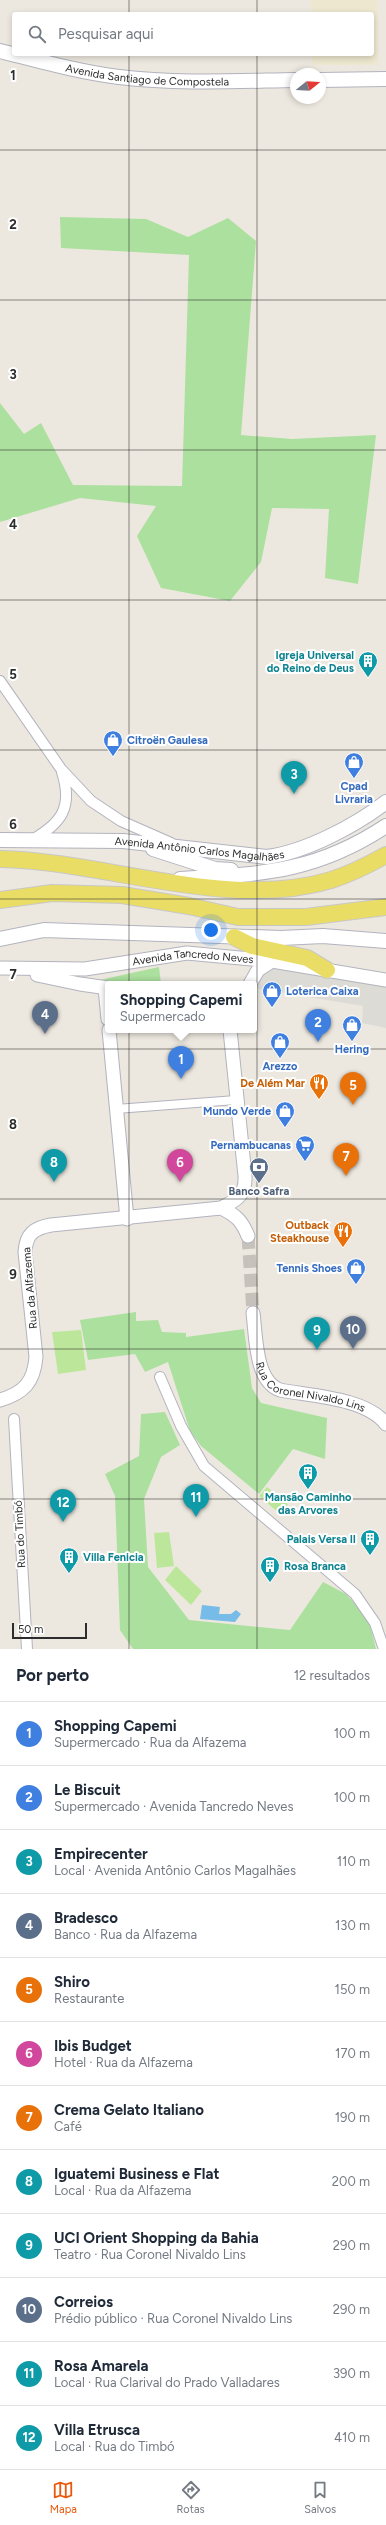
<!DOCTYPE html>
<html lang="pt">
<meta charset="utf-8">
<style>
:root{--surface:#fff;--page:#f6f6f7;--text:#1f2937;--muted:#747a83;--line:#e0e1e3;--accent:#ea580c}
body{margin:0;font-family:Figtree,sans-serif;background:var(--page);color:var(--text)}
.compass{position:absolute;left:290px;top:68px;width:36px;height:36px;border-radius:50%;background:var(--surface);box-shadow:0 2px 6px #0003;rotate:72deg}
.scale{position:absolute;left:12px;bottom:10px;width:75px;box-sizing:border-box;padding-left:4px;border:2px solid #2c2c2c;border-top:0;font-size:11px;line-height:14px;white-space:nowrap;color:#2c2c2c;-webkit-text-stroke:3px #fff;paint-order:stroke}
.you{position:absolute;left:211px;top:930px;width:14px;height:14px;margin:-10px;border:3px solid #fff;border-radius:50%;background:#1a73e8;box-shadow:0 0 0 6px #1a73e833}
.badge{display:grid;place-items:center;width:26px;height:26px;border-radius:50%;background:var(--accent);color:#fff;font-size:13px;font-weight:700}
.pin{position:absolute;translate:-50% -33px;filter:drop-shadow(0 1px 2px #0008)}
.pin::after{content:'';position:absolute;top:21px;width:14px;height:12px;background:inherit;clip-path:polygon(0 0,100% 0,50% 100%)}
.popup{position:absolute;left:105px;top:981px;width:152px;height:52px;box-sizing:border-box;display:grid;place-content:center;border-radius:4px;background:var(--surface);filter:drop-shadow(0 1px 3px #0005);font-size:13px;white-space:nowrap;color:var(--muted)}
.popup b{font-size:15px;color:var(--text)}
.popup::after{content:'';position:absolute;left:50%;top:100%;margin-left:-8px;border:8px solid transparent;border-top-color:var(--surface)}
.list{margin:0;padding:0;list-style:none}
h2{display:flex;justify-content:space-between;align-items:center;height:52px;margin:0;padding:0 16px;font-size:17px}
h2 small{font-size:13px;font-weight:400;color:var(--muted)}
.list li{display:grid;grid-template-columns:26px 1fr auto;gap:12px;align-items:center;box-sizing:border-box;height:64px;padding:0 16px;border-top:1px solid var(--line)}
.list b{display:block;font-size:15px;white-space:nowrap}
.list p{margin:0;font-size:13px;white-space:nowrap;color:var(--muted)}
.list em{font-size:13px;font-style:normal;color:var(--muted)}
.icon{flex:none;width:22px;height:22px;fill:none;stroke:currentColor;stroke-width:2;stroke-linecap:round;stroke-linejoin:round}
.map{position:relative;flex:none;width:386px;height:1649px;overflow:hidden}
.search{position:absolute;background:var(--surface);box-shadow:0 2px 6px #0003;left:12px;right:12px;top:12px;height:44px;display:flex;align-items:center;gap:10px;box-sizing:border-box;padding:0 14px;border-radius:4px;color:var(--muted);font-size:15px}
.sheet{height:820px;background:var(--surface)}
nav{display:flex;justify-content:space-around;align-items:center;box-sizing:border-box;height:56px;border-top:1px solid var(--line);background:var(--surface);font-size:11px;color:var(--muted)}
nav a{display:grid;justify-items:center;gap:2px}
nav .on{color:var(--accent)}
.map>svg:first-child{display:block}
.education{fill:#ede7cf}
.green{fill:#ace09e}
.pitch{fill:#bce79a}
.plaza{fill:#dddbd5}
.water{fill:#77bce9}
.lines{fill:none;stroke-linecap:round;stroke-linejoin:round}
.tertiary-tunnel{stroke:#c6c2bb;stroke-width:13;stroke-dasharray:13 6;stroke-linecap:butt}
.pedestrian-casing{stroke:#b2b3be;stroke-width:10}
.minor-casing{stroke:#b2b3be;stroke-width:12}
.tertiary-casing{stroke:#b2b3be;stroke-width:15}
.secondary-casing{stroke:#b2b3be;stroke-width:16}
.primary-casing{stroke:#c8c8c8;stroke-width:18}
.pedestrian{stroke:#fff;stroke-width:8}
.minor{stroke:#fff;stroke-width:10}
.tertiary{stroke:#fff;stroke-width:13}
.secondary{stroke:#fff;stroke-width:14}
.primary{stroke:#eadd66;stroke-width:16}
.grid{fill:none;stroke:#2c2c2c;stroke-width:1;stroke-opacity:0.55}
.labels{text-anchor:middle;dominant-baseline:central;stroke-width:4;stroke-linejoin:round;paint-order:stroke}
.street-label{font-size:11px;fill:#2c2c2c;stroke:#fff}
.culture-label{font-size:11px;font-weight:bold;fill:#0d838f;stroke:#fff;text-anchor:end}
.shop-label{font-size:11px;font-weight:bold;fill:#366cbe;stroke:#fff}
.food-label{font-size:11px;font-weight:bold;fill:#c56008;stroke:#fff;text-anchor:end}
.service-label{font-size:11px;font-weight:bold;fill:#4e5e75;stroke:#fff}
.grid-label{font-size:13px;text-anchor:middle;font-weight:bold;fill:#2c2c2c;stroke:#fff;stroke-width:4;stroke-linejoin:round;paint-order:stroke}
</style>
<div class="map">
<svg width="386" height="1649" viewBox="0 0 386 1649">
<rect width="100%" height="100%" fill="#ede8df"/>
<path class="education" d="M311,0H377L378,65H312V54H372V14H311Z"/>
<path class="green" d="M60,217L146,219L188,237L228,218L256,241L241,435L292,439L376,435L358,584L325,578L329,509L272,508L261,562L230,601L161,588L137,536L156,506L80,498L0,522V403L24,434L41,423L73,485L182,486L189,255L61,248Z
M159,967L161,984L86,983Z
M136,1312V1321L158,1320L162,1332L186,1333V1337L244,1329L252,1388L261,1403L327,1418L325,1459L293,1449L259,1494L201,1446L190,1431L168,1362L145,1372L135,1354L88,1360L80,1320Z
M165,1412L180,1445L161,1457L144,1499L148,1567L189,1620L290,1630L323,1582L346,1594L369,1620L376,1649H133L120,1630L115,1496L105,1474L139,1456L141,1414Z"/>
<path class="pitch" d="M81,1330L86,1370L58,1374L52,1332Z
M267,1487L288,1504L280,1514L259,1496Z
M169,1532L174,1566L157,1568L154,1533Z
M176,1566L202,1591L191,1605L165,1580Z"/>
<path class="plaza" d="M263,967L386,986V1028L362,1023L363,1006L254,988Z"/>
<path class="water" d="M202,1605L220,1607L219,1614H231L236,1610L241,1614L235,1622L200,1619Z"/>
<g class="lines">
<path class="tertiary-tunnel" d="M248,1236L253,1313"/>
<g class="pedestrian-casing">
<path id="pedestrian" d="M116,1109L236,1100"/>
</g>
<g class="minor-casing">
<path id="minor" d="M0,681L61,769L91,801L121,821L171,843
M32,840C62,823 73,807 62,772
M160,1377L181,1426L204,1466L355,1594L375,1623L384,1649
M14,1419L27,1649"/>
</g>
<g class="tertiary-casing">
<g id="tertiary">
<path id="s1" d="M0,968L85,969L187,953L272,961L386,980"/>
<path d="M37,975L80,984L108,988"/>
<path d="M250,984L258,970L272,961"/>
<path d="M105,988L108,1019"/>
<path d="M109,1030L127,1219"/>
<path d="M221,1208C236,1215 242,1221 248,1236"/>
<path id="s2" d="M253,1313C256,1336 255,1381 280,1390C311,1396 366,1398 386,1424"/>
<path d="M0,1400C24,1393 34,1382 36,1357L25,1252C26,1234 34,1228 51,1225L221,1208C237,1200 246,1195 245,1176L230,1030"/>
</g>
</g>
<g class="secondary-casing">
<g id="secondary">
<path id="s3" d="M0,51C40,61 79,72 119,77C177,84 237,81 296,80"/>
<path d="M320,80L386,79"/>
<path id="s4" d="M0,840L123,841L267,857C305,852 355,826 386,802"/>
<path d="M153,849L215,869L231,870"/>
<path d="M180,879C261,874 315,873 386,826"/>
<path d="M0,939L44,930L281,938L323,936L386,941"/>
</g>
</g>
<g class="primary-casing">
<path id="primary" d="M0,859C106,861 227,911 331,880C350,874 368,865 386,855
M0,900L52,893L122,895L189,906L238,917H306L386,907
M234,937L252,946L307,958L327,970"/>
</g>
<use href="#pedestrian" class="pedestrian"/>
<use href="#minor" class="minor"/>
<use href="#tertiary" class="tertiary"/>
<use href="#secondary" class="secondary"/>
<use href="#primary" class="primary"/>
</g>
<path class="grid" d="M129,0V14M257,0V14M129,54V1649M257,54V1649M0,150H386M0,300H386M0,450H386M0,600H386M0,750H386M0,899H386M0,1049H386M0,1199H386M0,1349H386M0,1499H386"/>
<defs>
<g id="building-pin" transform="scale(1)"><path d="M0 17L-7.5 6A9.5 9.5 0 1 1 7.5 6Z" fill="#0f9aa8" stroke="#fff"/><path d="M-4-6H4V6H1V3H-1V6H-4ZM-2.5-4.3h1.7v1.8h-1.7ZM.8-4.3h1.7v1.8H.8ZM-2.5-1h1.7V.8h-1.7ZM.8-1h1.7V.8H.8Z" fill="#fff"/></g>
<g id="shop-pin" transform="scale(1)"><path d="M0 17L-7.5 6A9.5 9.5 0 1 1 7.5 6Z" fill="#3f7fe0" stroke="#fff"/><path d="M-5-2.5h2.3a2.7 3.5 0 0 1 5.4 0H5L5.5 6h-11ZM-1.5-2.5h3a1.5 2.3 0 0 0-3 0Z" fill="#fff"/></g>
<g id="restaurant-pin" transform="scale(1)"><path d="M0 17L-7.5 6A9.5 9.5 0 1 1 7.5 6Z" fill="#e8710a" stroke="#fff"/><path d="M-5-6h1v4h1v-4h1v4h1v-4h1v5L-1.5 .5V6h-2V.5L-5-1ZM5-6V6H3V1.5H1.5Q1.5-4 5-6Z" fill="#fff"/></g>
<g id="supermarket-pin" transform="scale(1)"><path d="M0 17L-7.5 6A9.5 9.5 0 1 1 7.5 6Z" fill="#3f7fe0" stroke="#fff"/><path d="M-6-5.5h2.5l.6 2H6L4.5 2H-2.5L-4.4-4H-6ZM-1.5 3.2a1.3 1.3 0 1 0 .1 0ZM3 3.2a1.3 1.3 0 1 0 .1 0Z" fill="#fff"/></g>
<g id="bank-pin" transform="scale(1)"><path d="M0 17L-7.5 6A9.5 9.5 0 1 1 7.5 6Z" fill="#5c6f8a" stroke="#fff"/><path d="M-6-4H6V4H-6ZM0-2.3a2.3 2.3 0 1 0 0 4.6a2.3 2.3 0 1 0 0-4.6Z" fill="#fff"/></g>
</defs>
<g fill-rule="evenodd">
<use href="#building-pin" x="368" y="661"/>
<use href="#shop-pin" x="113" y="740"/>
<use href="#shop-pin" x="354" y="762"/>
<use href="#shop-pin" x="272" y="991"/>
<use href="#shop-pin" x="352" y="1025"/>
<use href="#shop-pin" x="280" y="1042"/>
<use href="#restaurant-pin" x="319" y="1083"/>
<use href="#shop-pin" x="285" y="1111"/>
<use href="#supermarket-pin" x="305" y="1145"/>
<use href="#bank-pin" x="259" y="1167"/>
<use href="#restaurant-pin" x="343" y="1231"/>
<use href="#shop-pin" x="356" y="1268"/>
<use href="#building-pin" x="308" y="1473"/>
<use href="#building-pin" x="370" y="1539"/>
<use href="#building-pin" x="69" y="1557"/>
<use href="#building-pin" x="270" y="1566"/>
</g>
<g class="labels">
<g class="street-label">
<text stroke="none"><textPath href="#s3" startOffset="150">Avenida Santiago de Compostela</textPath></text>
<text stroke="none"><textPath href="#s4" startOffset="200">Avenida Antônio Carlos Magalhães</textPath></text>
<text stroke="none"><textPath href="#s1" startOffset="194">Avenida Tancredo Neves</textPath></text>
<text transform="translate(30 1288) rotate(-95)">Rua da Alfazema</text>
<text stroke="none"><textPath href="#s2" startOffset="111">Rua Coronel Nivaldo Lins</textPath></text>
<text transform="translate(20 1534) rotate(-93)">Rua do Timbó</text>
</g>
<g class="culture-label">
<text x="354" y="655">Igreja Universal<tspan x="354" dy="13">do Reino de Deus</tspan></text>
<text x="308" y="1497" text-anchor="middle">Mansão Caminho<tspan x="308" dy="13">das Arvores</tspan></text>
<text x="356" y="1539">Palais Versa II</text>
<text x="83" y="1557" text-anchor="start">Villa Fenicia</text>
<text x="284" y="1566" text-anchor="start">Rosa Branca</text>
</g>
<g class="shop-label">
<text x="127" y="740" text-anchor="start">Citroën Gaulesa</text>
<text x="354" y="786">Cpad<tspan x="354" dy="13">Livraria</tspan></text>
<text x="286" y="991" text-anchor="start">Loterica Caixa</text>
<text x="352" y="1049">Hering</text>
<text x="280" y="1066">Arezzo</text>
<text x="271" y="1111" text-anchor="end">Mundo Verde</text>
<text x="291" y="1145" text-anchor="end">Pernambucanas</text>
<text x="342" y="1268" text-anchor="end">Tennis Shoes</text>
</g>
<g class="food-label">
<text x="305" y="1083">De Além Mar</text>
<text x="329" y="1225">Outback<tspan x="329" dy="13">Steakhouse</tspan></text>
</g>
<g class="service-label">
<text x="259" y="1191">Banco Safra</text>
</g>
</g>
<g class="grid-label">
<text x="13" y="80">1</text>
<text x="13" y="229">2</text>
<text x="13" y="379">3</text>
<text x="13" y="529">4</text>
<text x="13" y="679">5</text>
<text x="13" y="829">6</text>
<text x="13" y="979">7</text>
<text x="13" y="1129">8</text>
<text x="13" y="1279">9</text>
</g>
</svg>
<svg class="compass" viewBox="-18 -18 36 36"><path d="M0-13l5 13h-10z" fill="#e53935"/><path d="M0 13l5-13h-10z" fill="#747a83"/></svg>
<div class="scale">50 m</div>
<div class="you"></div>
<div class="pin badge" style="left:181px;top:1079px;background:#3f7fe0">1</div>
<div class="popup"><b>Shopping Capemi</b>Supermercado</div>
<div class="pin badge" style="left:318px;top:1042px;background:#3f7fe0">2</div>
<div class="pin badge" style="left:294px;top:794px;background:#0f9aa8">3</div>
<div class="pin badge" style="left:45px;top:1034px;background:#5c6f8a">4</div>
<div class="pin badge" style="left:353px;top:1105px;background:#e8710a">5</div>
<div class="pin badge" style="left:180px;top:1182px;background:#d1479c">6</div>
<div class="pin badge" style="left:346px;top:1176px;background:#e8710a">7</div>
<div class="pin badge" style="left:54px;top:1182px;background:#0f9aa8">8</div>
<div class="pin badge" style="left:317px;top:1350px;background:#0f9aa8">9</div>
<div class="pin badge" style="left:353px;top:1349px;background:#5c6f8a">10</div>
<div class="pin badge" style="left:196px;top:1517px;background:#0f9aa8">11</div>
<div class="pin badge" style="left:63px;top:1522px;background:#0f9aa8">12</div>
<div class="search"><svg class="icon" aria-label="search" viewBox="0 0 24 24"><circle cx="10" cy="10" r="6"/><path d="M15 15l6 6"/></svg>Pesquisar aqui</div>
</div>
<section class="sheet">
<h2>Por perto<small>12 resultados</small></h2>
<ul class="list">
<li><span class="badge" style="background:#3f7fe0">1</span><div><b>Shopping Capemi</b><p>Supermercado · Rua da Alfazema</p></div><em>100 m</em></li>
<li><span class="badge" style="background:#3f7fe0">2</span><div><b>Le Biscuit</b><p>Supermercado · Avenida Tancredo Neves</p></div><em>100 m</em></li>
<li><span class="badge" style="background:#0f9aa8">3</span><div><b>Empirecenter</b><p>Local · Avenida Antônio Carlos Magalhães</p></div><em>110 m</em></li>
<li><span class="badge" style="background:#5c6f8a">4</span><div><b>Bradesco</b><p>Banco · Rua da Alfazema</p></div><em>130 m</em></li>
<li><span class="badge" style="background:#e8710a">5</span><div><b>Shiro</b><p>Restaurante</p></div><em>150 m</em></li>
<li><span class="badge" style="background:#d1479c">6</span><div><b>Ibis Budget</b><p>Hotel · Rua da Alfazema</p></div><em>170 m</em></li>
<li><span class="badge" style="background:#e8710a">7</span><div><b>Crema Gelato Italiano</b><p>Café</p></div><em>190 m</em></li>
<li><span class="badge" style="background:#0f9aa8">8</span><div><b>Iguatemi Business e Flat</b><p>Local · Rua da Alfazema</p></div><em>200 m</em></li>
<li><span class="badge" style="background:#0f9aa8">9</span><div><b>UCI Orient Shopping da Bahia</b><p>Teatro · Rua Coronel Nivaldo Lins</p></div><em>290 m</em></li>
<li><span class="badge" style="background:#5c6f8a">10</span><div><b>Correios</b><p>Prédio público · Rua Coronel Nivaldo Lins</p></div><em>290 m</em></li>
<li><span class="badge" style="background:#0f9aa8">11</span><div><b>Rosa Amarela</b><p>Local · Rua Clarival do Prado Valladares</p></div><em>390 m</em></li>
<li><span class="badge" style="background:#0f9aa8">12</span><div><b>Villa Etrusca</b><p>Local · Rua do Timbó</p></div><em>410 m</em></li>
</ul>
</section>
<nav>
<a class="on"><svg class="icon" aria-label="map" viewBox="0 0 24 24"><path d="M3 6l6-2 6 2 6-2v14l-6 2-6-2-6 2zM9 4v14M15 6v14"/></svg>Mapa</a>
<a><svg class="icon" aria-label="directions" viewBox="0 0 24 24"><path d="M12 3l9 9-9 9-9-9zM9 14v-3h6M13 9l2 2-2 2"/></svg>Rotas</a>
<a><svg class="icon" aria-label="saved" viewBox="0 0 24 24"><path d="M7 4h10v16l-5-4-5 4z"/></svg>Salvos</a>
</nav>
